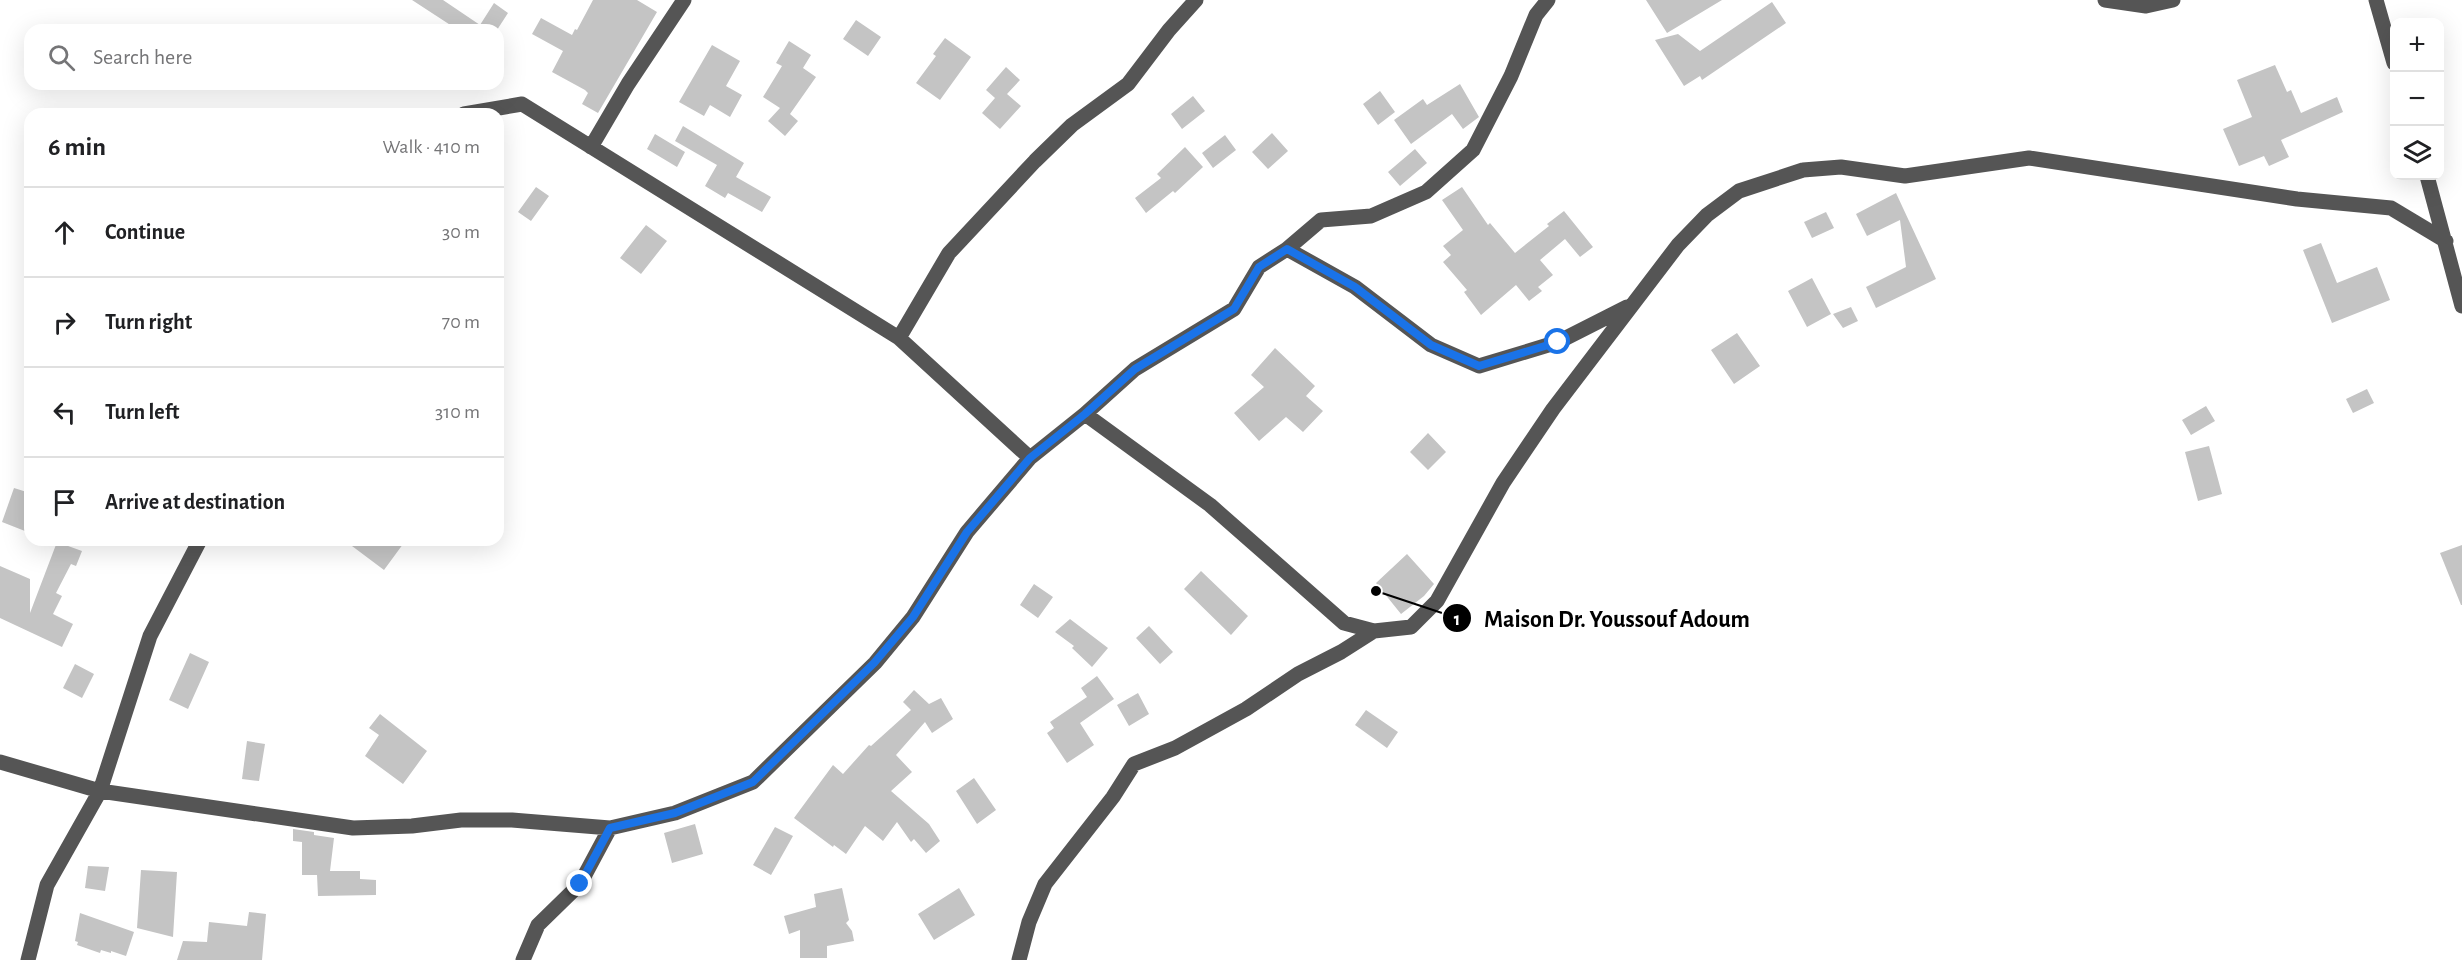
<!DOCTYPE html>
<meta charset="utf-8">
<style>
:root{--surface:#fff;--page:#f2f2f2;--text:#202124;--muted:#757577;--line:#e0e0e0}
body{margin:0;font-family:"Alegreya Sans",sans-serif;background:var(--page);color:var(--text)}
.controls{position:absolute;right:18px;top:18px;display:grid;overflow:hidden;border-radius:12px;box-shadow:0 6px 24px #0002}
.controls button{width:54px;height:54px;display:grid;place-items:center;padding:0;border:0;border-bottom:2px solid var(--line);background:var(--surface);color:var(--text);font:30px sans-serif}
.stop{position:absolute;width:18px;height:18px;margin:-14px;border:4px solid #1a73e8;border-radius:50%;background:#fff}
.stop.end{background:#1a73e8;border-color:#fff;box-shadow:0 2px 6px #0008}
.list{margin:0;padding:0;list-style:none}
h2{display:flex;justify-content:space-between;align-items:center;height:78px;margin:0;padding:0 24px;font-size:26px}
h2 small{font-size:20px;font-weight:400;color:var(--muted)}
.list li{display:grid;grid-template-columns:39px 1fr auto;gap:18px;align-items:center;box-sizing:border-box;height:90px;padding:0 24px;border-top:2px solid var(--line)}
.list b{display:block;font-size:22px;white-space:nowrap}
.list em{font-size:20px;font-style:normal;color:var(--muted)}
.icon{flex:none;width:33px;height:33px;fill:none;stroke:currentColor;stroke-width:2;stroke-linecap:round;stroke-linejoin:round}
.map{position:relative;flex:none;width:2462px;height:960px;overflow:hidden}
.search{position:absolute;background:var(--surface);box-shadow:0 6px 24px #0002;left:24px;top:24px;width:480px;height:66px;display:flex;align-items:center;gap:15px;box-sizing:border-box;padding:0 21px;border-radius:18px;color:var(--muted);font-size:22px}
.panel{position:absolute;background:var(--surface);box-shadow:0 6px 24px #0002;left:24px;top:108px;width:480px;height:438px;border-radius:18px}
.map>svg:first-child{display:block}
.building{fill:#c4c4c4}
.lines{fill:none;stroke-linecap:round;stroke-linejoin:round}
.minor{stroke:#555;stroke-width:15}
.route{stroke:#1a73e8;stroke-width:8}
.leader{fill:none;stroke:#000;stroke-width:2}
.callout-dot{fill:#000;stroke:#fff;stroke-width:2}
.mark-label{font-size:18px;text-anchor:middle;font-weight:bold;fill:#fff}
.callout-label{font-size:24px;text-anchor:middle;font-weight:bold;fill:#000;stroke:#fff;stroke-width:4.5;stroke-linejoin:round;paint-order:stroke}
</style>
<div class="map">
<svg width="2462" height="960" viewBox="0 0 2462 960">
<rect width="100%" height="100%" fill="#fff"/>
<path class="building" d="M412,0H443L480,25L494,3L508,13L497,30H458Z
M593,0H637L657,12L598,113L582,104L588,93L585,90L552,72L563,51L532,34L541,18L572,35L575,29L577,30Z
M1646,0H1722L1667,33Z
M1772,2L1786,23L1702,80L1700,76L1684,86L1655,40L1678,34L1700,51Z
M856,20L881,37L868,56L843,39Z
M945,38L971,57L940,100L916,83L936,56L933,54Z
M789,41L811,55L803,68L816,77L790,114L798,121L785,136L768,121L780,108L763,97L782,66L776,63Z
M712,45L740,61L726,86L742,95L730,117L710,105L704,116L679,102Z
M2275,65L2287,92L2291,90L2301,113L2337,97L2343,112L2281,140L2289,157L2269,166L2264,156L2239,166L2223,129L2252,117L2237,80Z
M1006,67L1020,80L1007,94L1021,106L1000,129L982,113L995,98L986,90Z
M1460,84L1479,117L1463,129L1452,114L1411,144L1394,120L1423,99L1427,105Z
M1380,91L1395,112L1378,125L1363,104Z
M1193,96L1205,111L1182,129L1171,114Z
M683,126L744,163L736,177L771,197L762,212L728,193L725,198L705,186L717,165L675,141Z
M1272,133L1288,151L1268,169L1252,152Z
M655,134L685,152L677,167L647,149Z
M1225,135L1236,150L1213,168L1202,153Z
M1185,147L1203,167L1175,193L1173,191L1146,213L1135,198L1161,178L1157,174Z
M1415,149L1427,163L1400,186L1388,172Z
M536,187L549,196L531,221L518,212Z
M1462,187L1488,225L1490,223L1515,253L1549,226L1547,224L1564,211L1593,247L1580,257L1565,239L1540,260L1553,275L1538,287L1542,291L1529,301L1516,285L1481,315L1464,292L1467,290L1443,262L1451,255L1443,246L1463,230L1442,200Z
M1896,193L1936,279L1876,308L1866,287L1906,267L1900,220L1867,236L1856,214Z
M1826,212L1834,228L1812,238L1804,222Z
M646,225L667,241L641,274L620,258Z
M2321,243L2337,283L2377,267L2390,300L2332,323L2303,250Z
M1812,278L1831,314L1807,327L1788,291Z
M1851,307L1858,321L1843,328L1833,314Z
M1737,333L1760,366L1734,384L1711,350Z
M1275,348L1315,386L1306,396L1323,411L1303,432L1286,417L1259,441L1234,413L1264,387L1251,375Z
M2367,389L2374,403L2353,413L2346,399Z
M2206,406L2215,421L2191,435L2182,420Z
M1428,433L1446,452L1428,470L1410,452Z
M2209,446L2222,494L2198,501L2185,452Z
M14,488L30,493V533L2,522Z
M344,540H406L384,570Z
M57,542L82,551L76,566L71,564L56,593L62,596L53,614L73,624L62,647L0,618V566L30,579V613Z
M2462,545V605H2461L2440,553Z
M1407,554L1434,584L1424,596L1401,614L1376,583Z
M1201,571L1248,616L1231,635L1184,589Z
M1034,584L1053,597L1038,618L1020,605Z
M1070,619L1108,648L1092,667L1072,648L1074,646L1055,632Z
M1149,626L1173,652L1160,664L1136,638Z
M190,653L209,662L188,709L169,700Z
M75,664L94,674L82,698L63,688Z
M1097,676L1114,699L1080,723L1094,745L1067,763L1047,733L1054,728L1050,722L1087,697L1081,688Z
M914,690L929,704L941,698L953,719L932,733L925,722L896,755L912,772L891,791L929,824L940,841L926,853L914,839L911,842L897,822L883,841L865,826L846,854L834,845L833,847L794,818L833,765L843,774L869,745L871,746L911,710L903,702Z
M1138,693L1149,714L1129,726L1117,705Z
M1366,710L1398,732L1387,748L1355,725Z
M380,714L427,751L403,784L365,756L379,735L369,728Z
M247,741L265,744L259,781L242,779Z
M974,778L996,810L977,824L956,791Z
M695,824L703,854L672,863L664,833Z
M775,827L793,836L771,875L753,865Z
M293,829L314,832V835L334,838L330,871H360V879L376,880V895L318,896L317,875H302V842L293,841Z
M88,866L109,867L105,891L85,888Z
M141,870L177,872L173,937L137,928Z
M842,888L849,920L846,923L852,931L854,941L827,946V958H800V930L789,934L784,916L816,907L814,894Z
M959,888L975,915L934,940L918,914Z
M249,912L266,914L262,960H177L183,941L207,942L209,922L247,926Z
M80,913L134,932L126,956L111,951V953L101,950L100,953L77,945L78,942L75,941Z"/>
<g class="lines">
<path class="minor" d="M2105,0L2146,6L2173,0
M2376,0L2394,63
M464,114L522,104L899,338
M591,147L628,84L684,0
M2427,176L2462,306
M1287,249L1321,220L1371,216L1426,192L1473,150L1511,76L1536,15L1548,0
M1030,458L899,338L949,253L1035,161L1072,125L1128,84L1169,30L1196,0
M1374,631L1344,623L1210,505L1085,414L1135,369L1234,309L1259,267L1287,249L1355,287L1431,345L1479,366L1558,342L1627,307
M0,762L100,791L353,828L412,826L461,820H512L610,828L675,813L753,782L875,663L913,617L967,532L1030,458L1085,414
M28,960L47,885L100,791L150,636L200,540
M523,960L538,925L580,884L610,828
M1019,960L1029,922L1045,884L1113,797L1134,764L1175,748L1246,709L1298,674L1341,652L1374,631L1411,627L1437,601L1503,483L1553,409L1678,245L1707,215L1739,191L1803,170L1841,167L1905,176L2029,158L2297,199L2391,208L2446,241"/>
</g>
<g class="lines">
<path class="route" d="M580,884L610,828L675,813L753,782L874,663L913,617L967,532L1030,458L1085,414L1135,369L1234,309L1259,267L1287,249L1355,287L1431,345L1479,366L1558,342"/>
</g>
<path class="leader" d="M1376 591L1457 618"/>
<g class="callout-dot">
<circle cx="1376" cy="591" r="6"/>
<circle cx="1457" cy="618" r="15"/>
</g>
<g class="mark-label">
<text x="1457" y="625">1</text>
</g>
<g class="callout-label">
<text x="1617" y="627">Maison Dr. Youssouf Adoum</text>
</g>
</svg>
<div class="controls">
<button>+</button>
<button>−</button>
<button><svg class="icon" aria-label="layers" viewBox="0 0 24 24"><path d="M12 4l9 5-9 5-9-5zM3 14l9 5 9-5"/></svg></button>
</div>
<div class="stop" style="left:1558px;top:342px"></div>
<div class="stop end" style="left:580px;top:884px"></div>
<div class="search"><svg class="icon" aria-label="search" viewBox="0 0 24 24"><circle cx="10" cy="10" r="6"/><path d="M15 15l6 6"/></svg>Search here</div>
<section class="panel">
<h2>6 min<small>Walk · 410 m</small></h2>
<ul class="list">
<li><svg class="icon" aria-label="ahead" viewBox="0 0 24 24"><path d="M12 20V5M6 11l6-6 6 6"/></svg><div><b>Continue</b></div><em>30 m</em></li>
<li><svg class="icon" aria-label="right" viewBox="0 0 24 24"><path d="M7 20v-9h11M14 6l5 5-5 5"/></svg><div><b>Turn right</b></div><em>70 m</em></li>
<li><svg class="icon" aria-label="left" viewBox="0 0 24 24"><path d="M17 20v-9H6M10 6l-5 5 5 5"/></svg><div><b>Turn left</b></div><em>310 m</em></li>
<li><svg class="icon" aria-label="arrive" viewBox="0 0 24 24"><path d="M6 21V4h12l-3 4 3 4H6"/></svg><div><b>Arrive at destination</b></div></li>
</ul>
</section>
</div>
